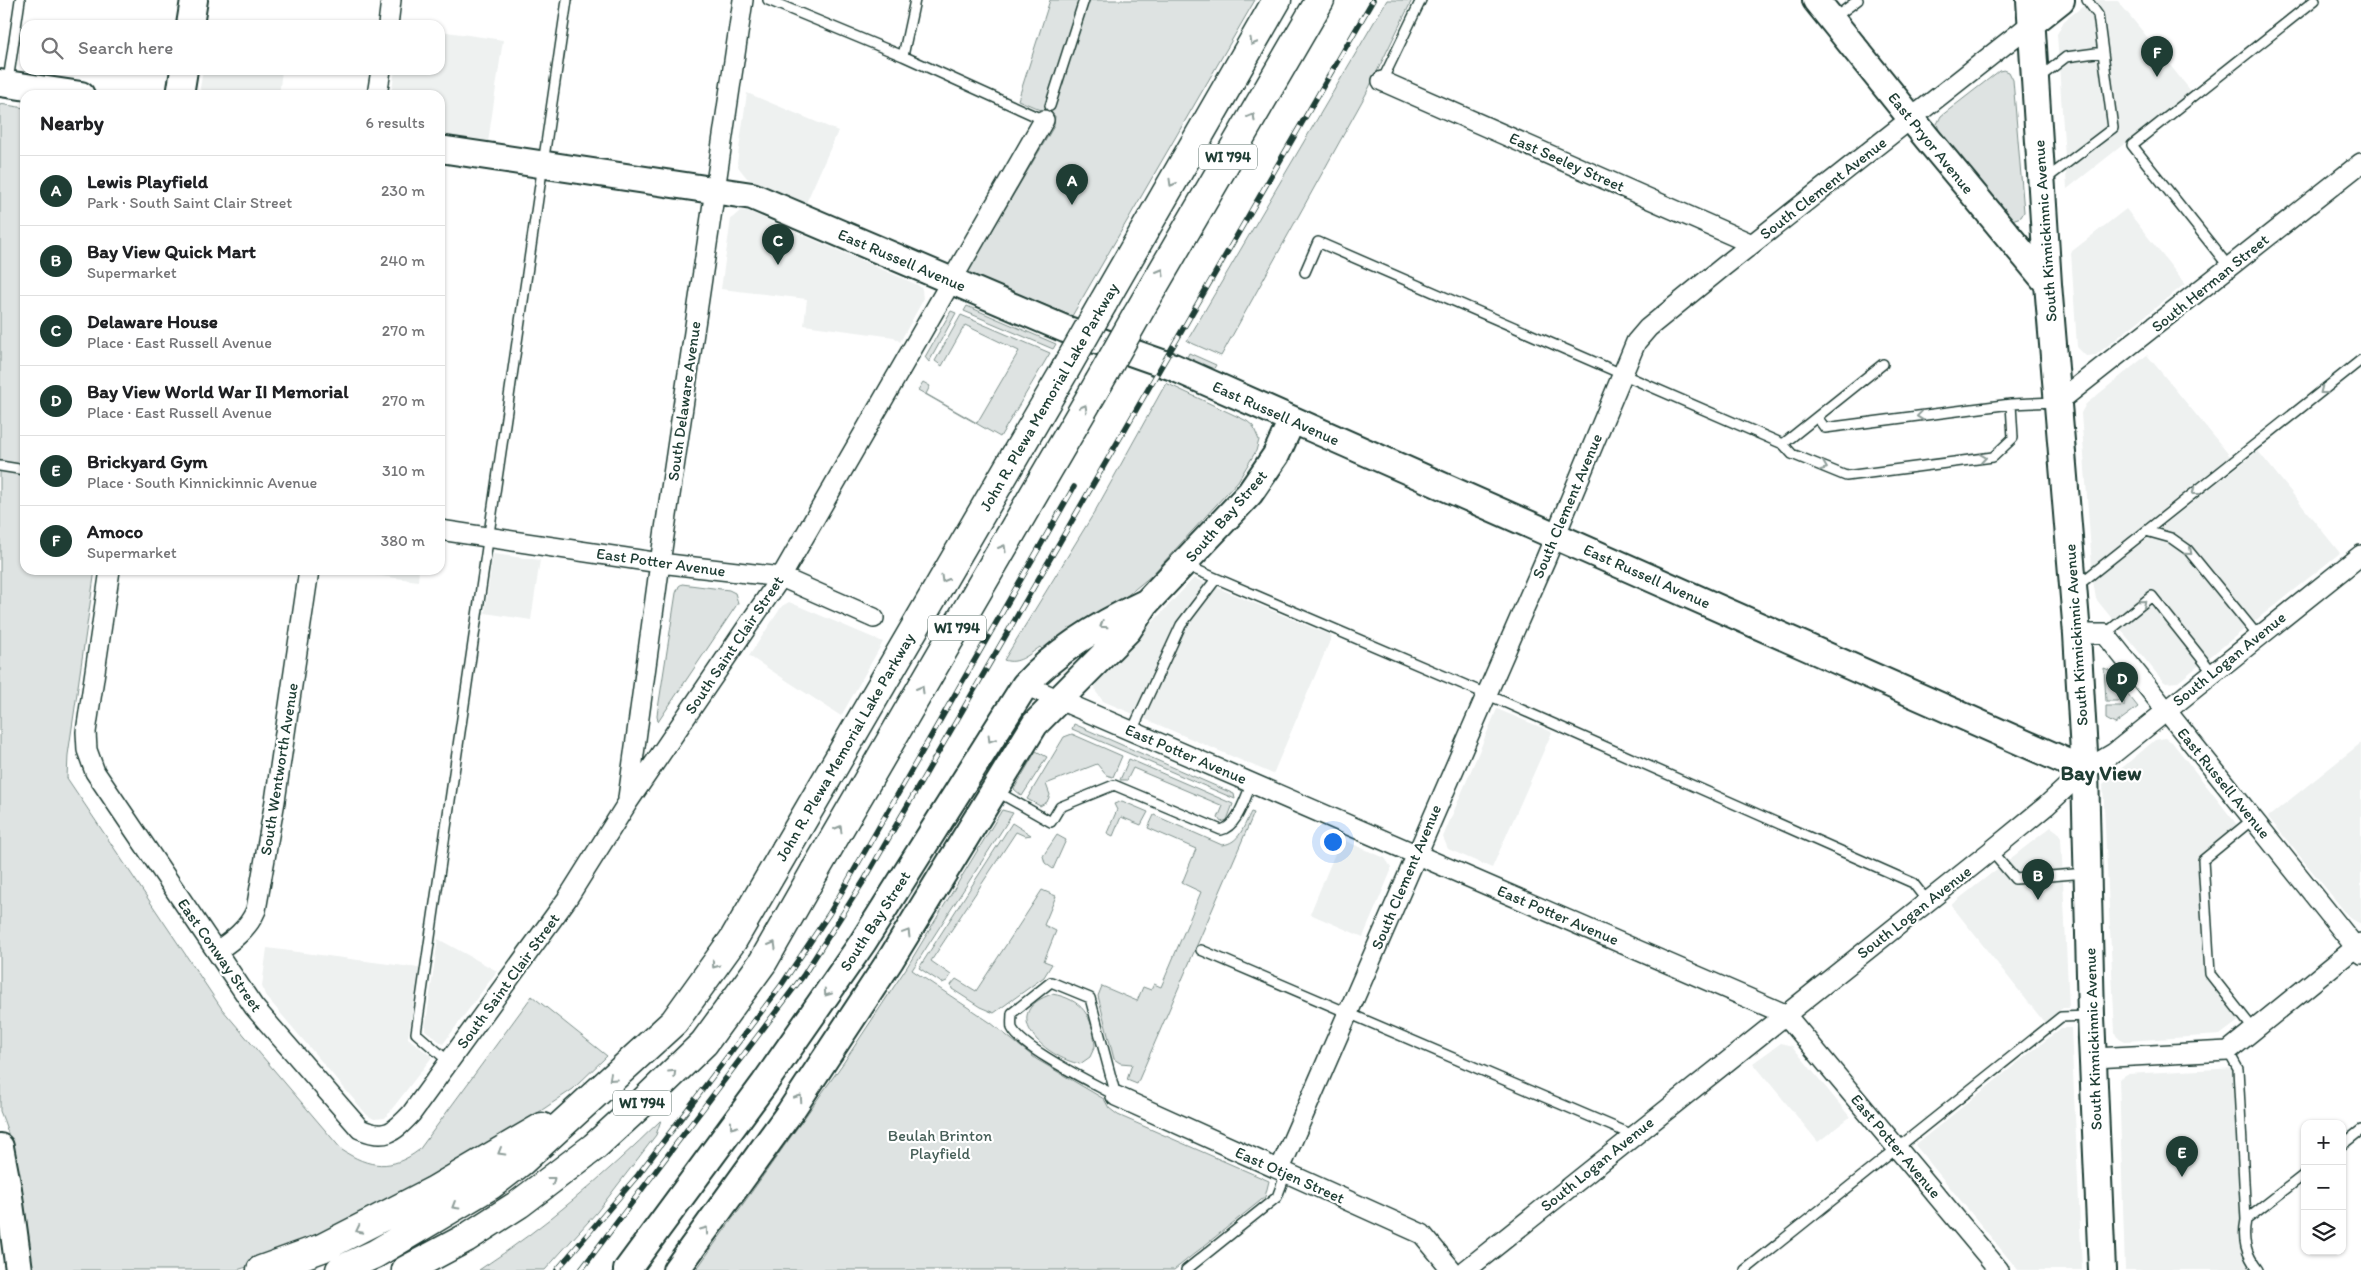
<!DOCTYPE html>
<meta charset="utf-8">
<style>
:root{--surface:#fff;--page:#f2f2f2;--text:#202124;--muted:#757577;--line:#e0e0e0;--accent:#1f3d34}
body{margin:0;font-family:Itim,sans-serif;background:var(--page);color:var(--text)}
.controls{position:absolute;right:15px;bottom:15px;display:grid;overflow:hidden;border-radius:10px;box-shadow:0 1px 4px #0004}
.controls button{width:45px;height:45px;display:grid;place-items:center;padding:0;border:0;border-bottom:1px solid var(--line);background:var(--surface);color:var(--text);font:25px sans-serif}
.you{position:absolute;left:1332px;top:841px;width:18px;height:18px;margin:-12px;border:4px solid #fff;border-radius:50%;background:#1a73e8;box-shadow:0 0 0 8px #1a73e833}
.badge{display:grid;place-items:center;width:32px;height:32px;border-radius:50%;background:var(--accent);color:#fff;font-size:16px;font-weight:700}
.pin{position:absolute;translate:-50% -41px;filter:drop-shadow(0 1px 2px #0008)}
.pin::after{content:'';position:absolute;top:26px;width:18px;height:15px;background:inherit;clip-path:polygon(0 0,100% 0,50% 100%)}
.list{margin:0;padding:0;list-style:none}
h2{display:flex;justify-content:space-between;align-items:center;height:65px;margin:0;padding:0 20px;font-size:21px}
h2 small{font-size:16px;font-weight:400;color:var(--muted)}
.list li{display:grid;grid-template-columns:32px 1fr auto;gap:15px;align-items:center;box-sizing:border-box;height:70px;padding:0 20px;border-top:1px solid var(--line)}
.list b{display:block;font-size:19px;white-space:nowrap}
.list p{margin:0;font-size:16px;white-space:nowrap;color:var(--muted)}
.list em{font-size:16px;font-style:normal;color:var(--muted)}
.icon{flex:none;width:28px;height:28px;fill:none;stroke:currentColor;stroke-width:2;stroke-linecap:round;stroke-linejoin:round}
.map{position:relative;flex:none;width:2361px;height:1270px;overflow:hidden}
.search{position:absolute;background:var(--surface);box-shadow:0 1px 4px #0004;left:20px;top:20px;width:425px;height:55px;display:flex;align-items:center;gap:12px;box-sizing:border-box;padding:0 18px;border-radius:15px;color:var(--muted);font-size:19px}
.panel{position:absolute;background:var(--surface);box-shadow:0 1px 4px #0004;left:20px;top:90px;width:425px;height:485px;border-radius:15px}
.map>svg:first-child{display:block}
.built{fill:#eef1f0}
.green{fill:#dee3e2;stroke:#7e908b}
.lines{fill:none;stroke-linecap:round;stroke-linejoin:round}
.lane-casing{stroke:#1f3d34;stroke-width:12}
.street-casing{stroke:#1f3d34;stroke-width:22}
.secondary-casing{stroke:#1f3d34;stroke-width:30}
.primary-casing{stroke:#1f3d34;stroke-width:31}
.highway-casing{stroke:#1f3d34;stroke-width:31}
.lane{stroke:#fff;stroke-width:9}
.street{stroke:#fff;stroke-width:19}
.secondary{stroke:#fff;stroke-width:26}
.primary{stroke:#fff;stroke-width:28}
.highway{stroke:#fff;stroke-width:28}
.rail-casing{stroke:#1f3d34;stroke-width:5.5}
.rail{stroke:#fff;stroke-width:4;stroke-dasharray:11;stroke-linecap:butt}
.primary-bridge-casing{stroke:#1f3d34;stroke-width:31;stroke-linecap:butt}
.primary-bridge{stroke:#fff;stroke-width:28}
.oneway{stroke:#8f9e9a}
.labels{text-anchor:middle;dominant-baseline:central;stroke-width:4.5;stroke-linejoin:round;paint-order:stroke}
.shield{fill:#fff;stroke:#627771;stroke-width:1}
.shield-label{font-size:15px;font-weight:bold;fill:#1f3d34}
.street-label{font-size:16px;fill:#1f3d34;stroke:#fff}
.park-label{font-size:16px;fill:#455e57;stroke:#fff}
.district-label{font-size:21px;font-weight:bold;fill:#1f3d34;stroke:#fff}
</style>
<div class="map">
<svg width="2361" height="1270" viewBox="0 0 2361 1270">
<rect width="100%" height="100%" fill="#fff"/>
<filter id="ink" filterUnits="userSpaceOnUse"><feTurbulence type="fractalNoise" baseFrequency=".02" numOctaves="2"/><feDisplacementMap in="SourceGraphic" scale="10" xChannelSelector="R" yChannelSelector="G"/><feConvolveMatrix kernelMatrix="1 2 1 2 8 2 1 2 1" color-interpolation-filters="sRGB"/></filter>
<g filter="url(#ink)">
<path class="built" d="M2091,0H2117L2191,91L2067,189L2057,34L2064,21Z
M440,31L503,40L488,142L440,135V95H391L395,70H440Z
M203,70H282L279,95H202L200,88Z
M747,93L838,131L806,203L747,178L739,168L737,163Z
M2126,209L2185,284L2096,355L2086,356L2077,347L2071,252Z
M740,211H747L918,285L922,289L923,300L900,342L894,337L804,325L807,299L721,289L731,219Z
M2147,355L2230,456L2092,566L2081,413L2086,404Z
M2258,451L2340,553L2178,682L2166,683L2162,680L2096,599L2093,581Z
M493,554L540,560L531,620L485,613Z
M337,570H419L418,581Z
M1194,578L1332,636L1273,774L1103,701L1096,692L1095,685L1099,680Z
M789,602L883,642L841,716L749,656L782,606Z
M1497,709L1552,732L1492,868L1448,849L1443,837Z
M2165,738L2172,742L2238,826L2198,858L2205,973L2241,1019L2220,1035L2125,1041L2117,1037L2115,1033L2103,784L2155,740Z
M2361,743V923H2359L2350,918L2268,817Z
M2051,827L2058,832L2061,838L2069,1008H2063L2044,1022L1951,905Z
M1341,839L1385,858L1391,867V871L1363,937L1310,914Z
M438,939L497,971L443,1044L425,1030Z
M267,948L419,968L408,1038L432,1057L385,1118L374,1119L367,1115L265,995L262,986Z
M2061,1028H2071L2082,1270H2018L1915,1145Z
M1781,1043L1792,1046L1850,1117L1818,1142L1753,1063Z
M2235,1068L2241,1249L2251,1270H2125L2119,1079L2127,1074Z"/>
<path class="green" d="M1050,0H1255L1072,316L967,273L1054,126L1055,116L1018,100Z
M1387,0H1412L1366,94L1221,356L1187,341Z
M2004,70L2009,72L2013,80L2024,212L2021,217L2012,220L2007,218L1940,133L1937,124L1941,116L1999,71Z
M0,104L25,108V570H95L68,755L67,778L222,1009L342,1150C369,1168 392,1171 419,1150L532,996L607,1056L573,1089L486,1148L382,1208L250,1266L237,1270H30C23,1217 21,1161 0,1111Z
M967,306L1056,344L1053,349L964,311Z
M951,311L956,313L929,362L925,357Z
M961,315L1050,353L1000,437L918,390L923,382L930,386L926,394L977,423L1019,351L965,325L942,366L935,361Z
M1189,353L1216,365L1213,370L1186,359Z
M1166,383L1247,421L1253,426L1259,440L1256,451L1238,481L1151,576L1118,603L1043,650L1040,647C1028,655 1018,665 1004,660L1094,513Z
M682,584L729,590L735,593L738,603L658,722L657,715L676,593L679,586Z
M2104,668L2109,670L2138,707L2115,724L2106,719V706H2124V701H2106Z
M1074,724L1234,794L1235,799L1072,729Z
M1072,734L1122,756L1113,777L1106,775L1097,764L1046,784L1050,795L1047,802L1040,806L1027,799L1064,737Z
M1036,751L1047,757L1022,796L1014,789Z
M1129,759L1233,804L1227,820L1221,822L1218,818L1223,806L1133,768L1127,780H1120Z
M1122,801L1148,812L1141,825L1121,817L1113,836L1107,833L1117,810L1114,804Z
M1002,810L1013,813L912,970L991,1023L1036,1059L1104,1099L1109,1108L1118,1115L1269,1181L1265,1197L1174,1270H696L844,1062L907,967Z
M1251,812L1254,813L1137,1084L1127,1080L1132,1064L1120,1063L1114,1059L1098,996L1102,986L1137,1001L1143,987L1151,990L1154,984L1161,987L1201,892L1182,883L1196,849L1148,828L1154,815L1222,845C1240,843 1243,827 1251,812Z
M1012,823L1031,835L1025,836L1016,832L931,961L951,975L947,981L942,983L919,968Z
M1057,835L1066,840L1053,869L1045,863L1043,856Z
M1042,890L1056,896L1044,925L1056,931L1044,961L1052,964L1044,977L994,1013L980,1007L952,989L951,985L956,979L976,991Z
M1052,994C1082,999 1093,1016 1095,1046L1090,1057L1080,1064C1046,1058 996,1013 1052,994Z
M661,1120L656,1135L597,1212L545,1270H479C546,1226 604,1176 661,1120Z"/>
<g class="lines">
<g class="lane-casing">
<path id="lane" d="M768,0L903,56L1044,120
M1834,18L1858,0
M903,56L915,0
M2039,78L2066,57L2103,52
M8,81L20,0
M1382,81L1421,0
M1050,106L1084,0
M2046,179L2113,128L2098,15L2087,0
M2229,267L2132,145L2315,0
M1305,272L1318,242L1783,444L1883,364
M2011,404L2055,402
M1783,444L1792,454L1846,476L1993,457L2013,438L2011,404L1825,428L1817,417
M0,466L25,470
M2146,531L2171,538L2188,550L2258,636
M1185,565L1486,694L1913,883L1927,901
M2077,586L2361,360
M2105,634L2152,596L2213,673
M1132,731L1181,625L1216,579
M996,791L1051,822L1060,807L1114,785L1221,830C1238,826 1245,797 1252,783
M2253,819L2203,860L2210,974L2254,1030
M1991,851L2015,879L2086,873
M1201,950L1633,1135
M1051,982L1090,998L1116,1096C1093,1083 1022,1049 1012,1028C1011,1024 1012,1017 1012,1013Z
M2228,1051L2238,1069L2246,1220C2242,1240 2246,1254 2258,1270
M449,1062L416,1033L567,0
M2342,1145L2361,1130
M2246,1220L2305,1174
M1186,1270L1277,1197L1286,1173
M1745,1270L2061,1017L2089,1016"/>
</g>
<g class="street-casing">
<path id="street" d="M388,25L391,0
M1382,81L1752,244
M377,95L381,70
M2058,402L2361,163
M440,530L660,563L781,577L874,618
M110,570L86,732L87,750L95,772L254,1007L360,1129C385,1140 393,1133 411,1114L567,899L628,802L781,577L1044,120
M2077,634H2105L2361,954
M1025,685L1785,1014L1999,1270
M628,798L660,563L743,0
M217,951C233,940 248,929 256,910L275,801L309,570
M2094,1058L2228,1051L2361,943
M1116,1096L1422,1234L1452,1270
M1280,1169L1546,558L1636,342L1648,328L1723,267L2032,23
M1466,1270L1991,851L2046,806L2085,770L2114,753L2361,555"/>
</g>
<g class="secondary-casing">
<path id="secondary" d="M1816,0L1927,138L2048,284
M2030,0L2048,284L2077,634L2085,770L2091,1016L2102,1270
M2032,23L2061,0
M190,25L194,0
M0,83L81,95
M180,95L184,70
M440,149L752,196L1065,329L1173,367L2085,770
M0,1147L8,1189L19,1270
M627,1270L764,1084L863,942L1025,685C1057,650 1102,623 1145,603
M676,1270L790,1112L891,959L1035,724L1128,630L1146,603L1250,493L1276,455L1292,420"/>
</g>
<g class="primary-casing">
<path id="primary" d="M1103,303L1277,0
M1137,315L1320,0
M786,849L1065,370
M815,871L1098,384"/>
</g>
<g class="highway-casing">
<path id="highway" d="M261,1270L322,1248L433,1191L542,1127
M340,1270L375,1254L491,1185L521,1162L674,1022L733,940L786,849
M406,1270L466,1238L519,1204L594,1147L641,1104L704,1043L763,962L815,871"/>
</g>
<use href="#lane" class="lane"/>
<use href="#street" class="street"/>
<use href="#secondary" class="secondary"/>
<use href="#primary" class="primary"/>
<use href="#highway" class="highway"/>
<g class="rail-casing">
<path id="rail" d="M557,1270L638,1175L780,987L829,914L1074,487
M581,1270L803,976L865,879L1373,0"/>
</g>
<use href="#rail" class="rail"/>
<g class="primary-bridge-casing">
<path id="primary-bridge" d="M1065,370L1103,303
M1098,384L1137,315"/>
</g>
<use href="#primary-bridge" class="primary-bridge"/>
</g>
<defs><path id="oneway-chevron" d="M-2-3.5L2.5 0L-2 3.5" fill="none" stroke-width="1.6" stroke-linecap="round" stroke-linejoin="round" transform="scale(1.25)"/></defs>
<g class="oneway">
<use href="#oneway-chevron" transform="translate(1253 42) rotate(120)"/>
<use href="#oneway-chevron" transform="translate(1252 117) rotate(-60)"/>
<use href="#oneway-chevron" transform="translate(1172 183) rotate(120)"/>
<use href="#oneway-chevron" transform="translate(1161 272) rotate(-60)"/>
<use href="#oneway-chevron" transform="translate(2323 391) rotate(142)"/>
<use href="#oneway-chevron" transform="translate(1084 408) rotate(-60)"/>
<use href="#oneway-chevron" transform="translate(1920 416) rotate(173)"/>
<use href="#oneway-chevron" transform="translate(1983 458) rotate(-8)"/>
<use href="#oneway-chevron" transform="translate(1824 467) rotate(22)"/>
<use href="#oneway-chevron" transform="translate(2195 492) rotate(142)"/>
<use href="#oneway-chevron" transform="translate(1003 548) rotate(-60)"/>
<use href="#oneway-chevron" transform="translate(2189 552) rotate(41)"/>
<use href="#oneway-chevron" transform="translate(944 579) rotate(120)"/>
<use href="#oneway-chevron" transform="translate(2143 603) rotate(-39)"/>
<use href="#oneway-chevron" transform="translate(1103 625) rotate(147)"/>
<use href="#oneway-chevron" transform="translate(921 689) rotate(-60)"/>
<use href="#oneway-chevron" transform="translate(991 739) rotate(122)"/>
<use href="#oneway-chevron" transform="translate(839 829) rotate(-60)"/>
<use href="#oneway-chevron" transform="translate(907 933) rotate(-59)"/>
<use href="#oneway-chevron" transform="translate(773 945) rotate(-60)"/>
<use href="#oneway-chevron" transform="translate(715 965) rotate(126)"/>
<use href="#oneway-chevron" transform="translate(827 993) rotate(125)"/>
<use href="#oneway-chevron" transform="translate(673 1073) rotate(-44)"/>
<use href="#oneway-chevron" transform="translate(612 1078) rotate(138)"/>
<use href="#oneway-chevron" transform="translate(799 1098) rotate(-56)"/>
<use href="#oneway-chevron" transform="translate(733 1126) rotate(126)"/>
<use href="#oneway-chevron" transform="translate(501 1152) rotate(150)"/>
<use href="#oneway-chevron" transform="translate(552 1180) rotate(-37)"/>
<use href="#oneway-chevron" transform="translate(455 1206) rotate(149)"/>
<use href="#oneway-chevron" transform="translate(359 1230) rotate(153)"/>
<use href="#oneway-chevron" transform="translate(705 1230) rotate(-54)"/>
</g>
</g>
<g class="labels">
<g class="shield">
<rect x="1199" y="144.5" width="58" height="25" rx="4"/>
<rect x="928" y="615.5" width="58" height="25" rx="4"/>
<rect x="613" y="1090.5" width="58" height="25" rx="4"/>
</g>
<g class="shield-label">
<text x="1228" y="157">WI 794</text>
<text x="957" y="628">WI 794</text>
<text x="642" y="1103">WI 794</text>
</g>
<g class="street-label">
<text transform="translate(1931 143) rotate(51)">East Pryor Avenue</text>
<text transform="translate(1567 162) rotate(24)">East Seeley Street</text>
<text transform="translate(1823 188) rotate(-38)">South Clement Avenue</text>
<text transform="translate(2045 231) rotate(-94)">South Kinnickinnic Avenue</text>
<text transform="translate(902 260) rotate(23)">East Russell Avenue</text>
<text transform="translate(2210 283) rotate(-39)">South Herman Street</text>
<text transform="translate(1049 397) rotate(-60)">John R. Plewa Memorial Lake Parkway</text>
<text transform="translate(684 401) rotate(-82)">South Delaware Avenue</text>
<text transform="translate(1276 413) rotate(24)">East Russell Avenue</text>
<text transform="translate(1567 506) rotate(-67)">South Clement Avenue</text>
<text transform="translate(1226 516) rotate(-49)">South Bay Street</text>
<text transform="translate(661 562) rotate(8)">East Potter Avenue</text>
<text transform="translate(1647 576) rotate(24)">East Russell Avenue</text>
<text transform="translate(2076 635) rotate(-94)">South Kinnickinnic Avenue</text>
<text transform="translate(734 645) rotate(-56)">South Saint Clair Street</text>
<text transform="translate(2229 659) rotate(-39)">South Logan Avenue</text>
<text transform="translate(845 747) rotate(-60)">John R. Plewa Memorial Lake Parkway</text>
<text transform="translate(1186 754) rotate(23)">East Potter Avenue</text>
<text transform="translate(279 769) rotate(-81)">South Wentworth Avenue</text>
<text transform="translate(2224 783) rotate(51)">East Russell Avenue</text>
<text transform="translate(1406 877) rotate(-67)">South Clement Avenue</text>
<text transform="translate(1914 912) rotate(-38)">South Logan Avenue</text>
<text transform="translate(1558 915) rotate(23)">East Potter Avenue</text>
<text transform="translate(875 921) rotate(-57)">South Bay Street</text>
<text transform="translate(220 955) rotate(55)">East Conway Street</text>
<text transform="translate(508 981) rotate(-54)">South Saint Clair Street</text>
<text transform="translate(2093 1039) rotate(-92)">South Kinnickinnic Avenue</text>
<text transform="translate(1896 1146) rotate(50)">East Potter Avenue</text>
<text transform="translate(1597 1164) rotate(-39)">South Logan Avenue</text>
<text transform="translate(1290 1175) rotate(24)">East Otjen Street</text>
</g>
<g class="park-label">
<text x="940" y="1135">Beulah Brinton<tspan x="940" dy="18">Playfield</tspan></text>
</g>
<g class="district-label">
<text x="2101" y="772">Bay View</text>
</g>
</g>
</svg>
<div class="controls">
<button>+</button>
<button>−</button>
<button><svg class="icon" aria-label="layers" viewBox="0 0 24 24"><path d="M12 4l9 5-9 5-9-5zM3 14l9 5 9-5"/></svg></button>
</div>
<div class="you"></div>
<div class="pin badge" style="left:1072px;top:205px">A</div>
<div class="pin badge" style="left:2038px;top:900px">B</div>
<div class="pin badge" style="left:778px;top:265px">C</div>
<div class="pin badge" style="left:2122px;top:703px">D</div>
<div class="pin badge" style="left:2182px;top:1177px">E</div>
<div class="pin badge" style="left:2157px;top:77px">F</div>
<div class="search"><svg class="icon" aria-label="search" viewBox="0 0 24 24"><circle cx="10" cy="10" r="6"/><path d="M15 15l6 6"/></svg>Search here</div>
<section class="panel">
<h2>Nearby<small>6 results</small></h2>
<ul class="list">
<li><span class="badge">A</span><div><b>Lewis Playfield</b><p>Park · South Saint Clair Street</p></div><em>230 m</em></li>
<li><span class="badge">B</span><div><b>Bay View Quick Mart</b><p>Supermarket</p></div><em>240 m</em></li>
<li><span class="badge">C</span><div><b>Delaware House</b><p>Place · East Russell Avenue</p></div><em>270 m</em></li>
<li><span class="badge">D</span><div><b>Bay View World War II Memorial</b><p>Place · East Russell Avenue</p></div><em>270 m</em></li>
<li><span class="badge">E</span><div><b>Brickyard Gym</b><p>Place · South Kinnickinnic Avenue</p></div><em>310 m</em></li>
<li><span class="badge">F</span><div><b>Amoco</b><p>Supermarket</p></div><em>380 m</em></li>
</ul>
</section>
</div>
